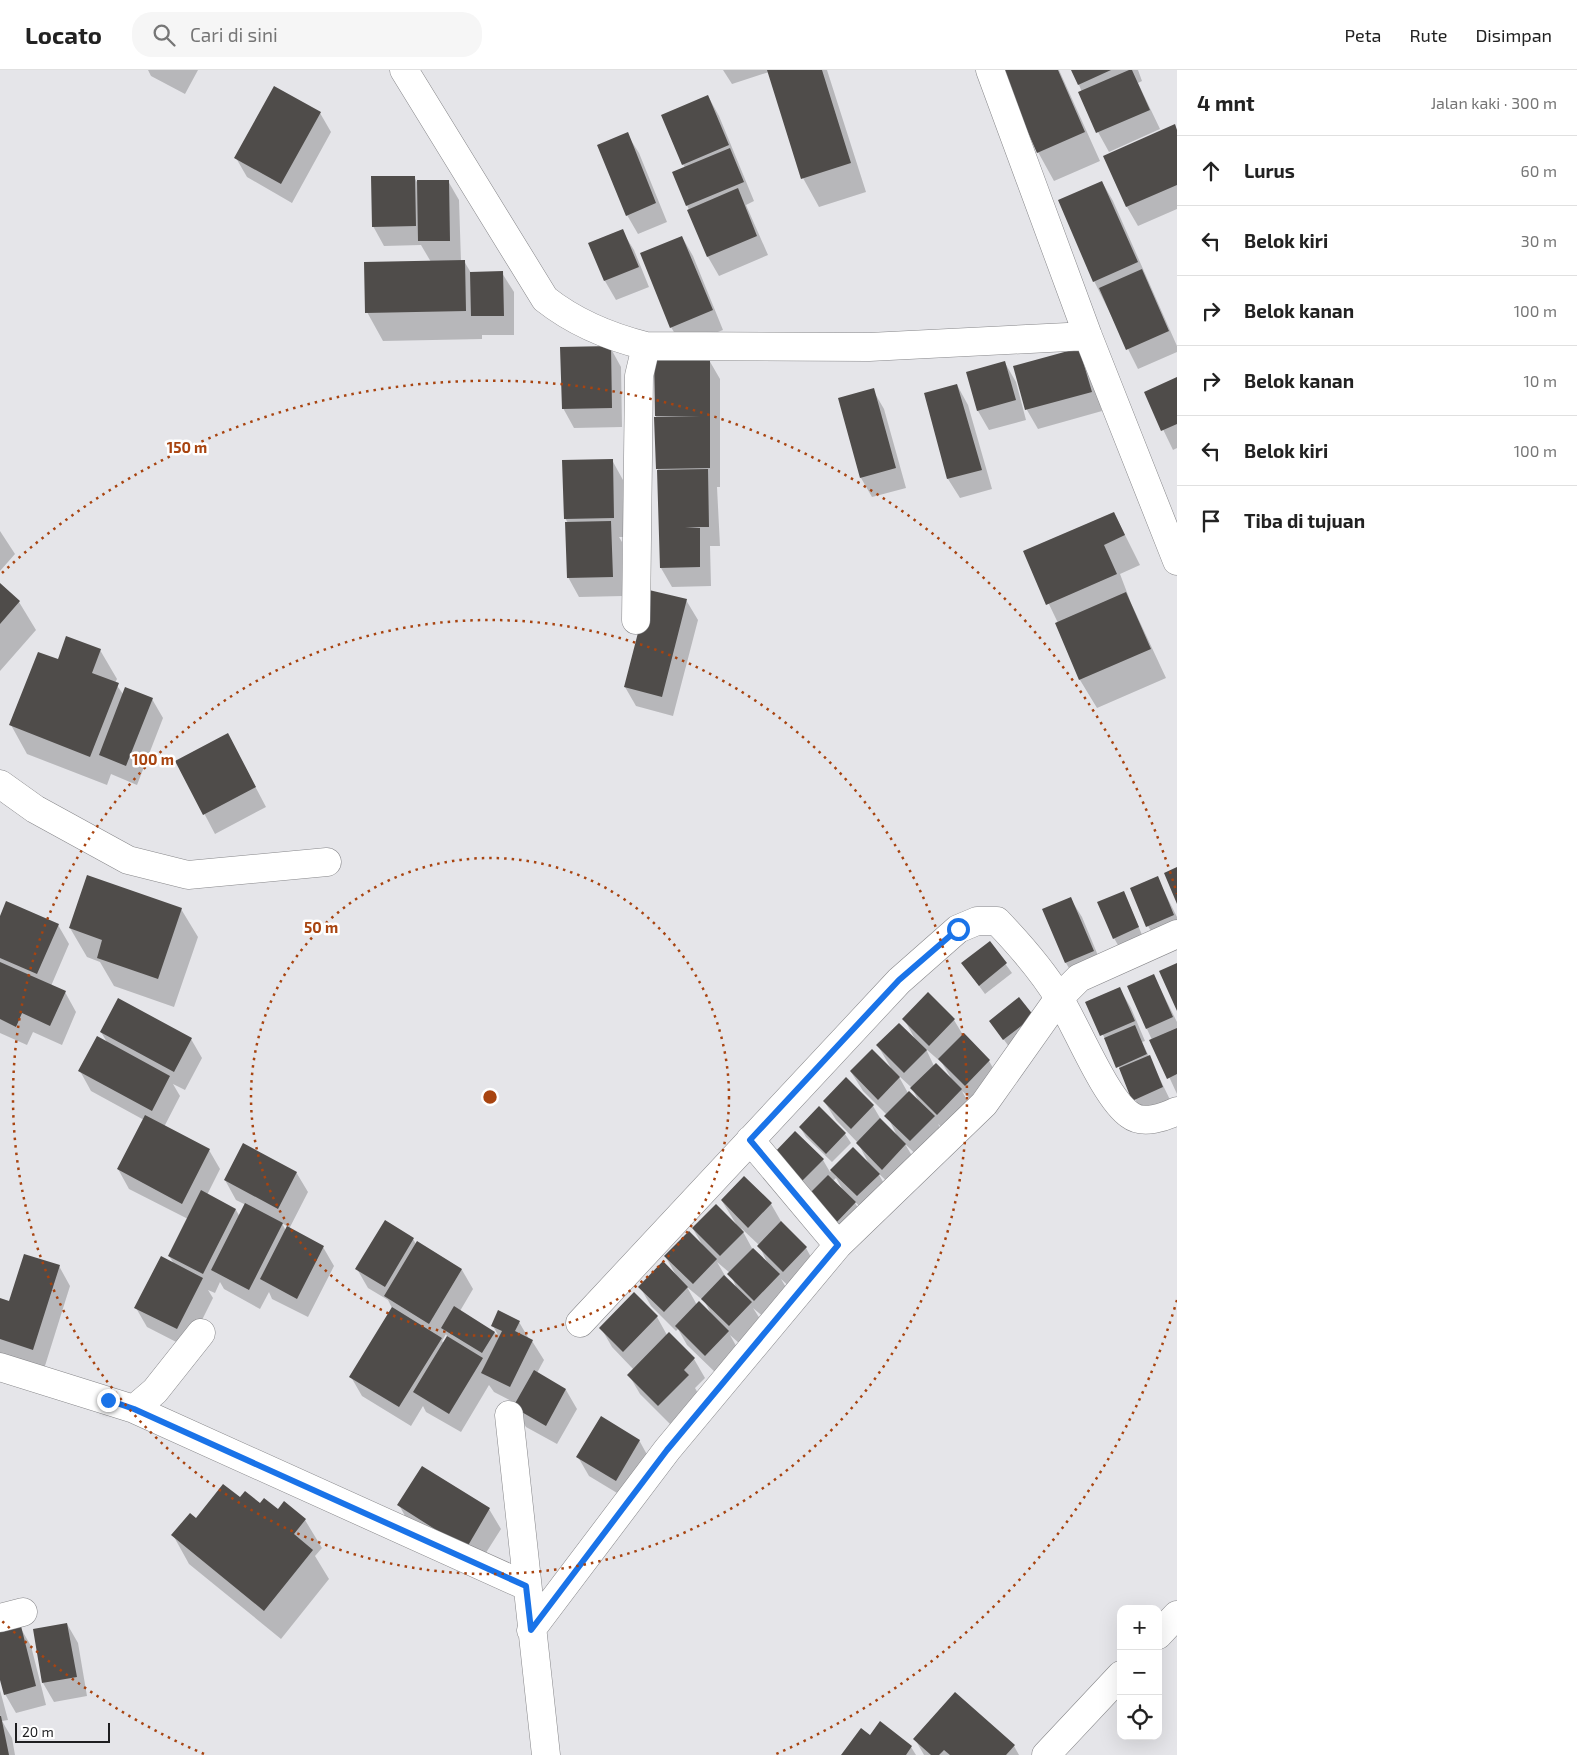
<!DOCTYPE html>
<html lang="id">
<meta charset="utf-8">
<style>
:root{--surface:#fff;--page:#f6f6f6;--text:#222;--muted:#767676;--line:#e0e0e0}
body{margin:0;font-family:"Exo 2",sans-serif;background:var(--page);color:var(--text)}
.controls{position:absolute;right:15px;bottom:15px;display:grid;overflow:hidden;border-radius:10px;box-shadow:0 5px 20px #0002}
.controls button{width:45px;height:45px;display:grid;place-items:center;padding:0;border:0;border-bottom:1px solid var(--line);background:var(--surface);color:var(--text);font:25px sans-serif}
.scale{position:absolute;left:15px;bottom:12px;width:95px;box-sizing:border-box;padding-left:5px;border:2px solid #1e1e20;border-top:0;font-size:14px;line-height:18px;white-space:nowrap;color:#1e1e20;-webkit-text-stroke:4px #fff;paint-order:stroke}
.stop{position:absolute;width:15px;height:15px;margin:-11px;border:4px solid #1a73e8;border-radius:50%;background:#fff}
.stop.end{background:#1a73e8;border-color:#fff;box-shadow:0 1px 5px #0008}
.list{margin:0;padding:0;list-style:none}
h2{display:flex;justify-content:space-between;align-items:center;height:65px;margin:0;padding:0 20px;font-size:21px}
h2 small{font-size:16px;font-weight:400;color:var(--muted)}
.list li{display:grid;grid-template-columns:32px 1fr auto;gap:15px;align-items:center;box-sizing:border-box;height:70px;padding:0 20px;border-top:1px solid var(--line)}
.list b{display:block;font-size:19px;white-space:nowrap}
.list em{font-size:16px;font-style:normal;color:var(--muted)}
.icon{flex:none;width:28px;height:28px;fill:none;stroke:currentColor;stroke-width:2;stroke-linecap:round;stroke-linejoin:round}
.map{position:relative;flex:none;width:1177px;height:1685px;overflow:hidden}
header{display:flex;align-items:center;gap:30px;box-sizing:border-box;height:70px;padding:0 25px;background:var(--surface);border-bottom:1px solid var(--line)}
header strong{font-size:24px}
nav{display:flex;gap:28px;margin-inline-start:auto;font-size:18px}
.search{width:350px;height:45px;background:var(--page);display:flex;align-items:center;gap:12px;box-sizing:border-box;padding:0 18px;border-radius:20px;color:var(--muted);font-size:19px}
main{display:flex}
aside{flex:1;background:var(--surface)}
.map>svg:first-child{display:block}
.shadow{fill:#0003;fill-rule:evenodd}
.building{fill:#4f4c4a}
.lines{fill:none;stroke-linecap:round;stroke-linejoin:round}
.minor-casing{stroke:#868689;stroke-width:29}
.minor{stroke:#fff;stroke-width:28}
.route{stroke:#1a73e8;stroke-width:6}
.ring{fill:none;stroke:#a84410;stroke-width:2.5;stroke-dasharray:2.5 5}
.centre{fill:#a84410;stroke:#fff;stroke-width:2.5}
.ring-label{font-size:15px;text-anchor:middle;font-weight:bold;fill:#a84410;stroke:#fff;stroke-width:5;stroke-linejoin:round;paint-order:stroke}
</style>
<header>
<strong>Locato</strong>
<div class="search"><svg class="icon" aria-label="search" viewBox="0 0 24 24"><circle cx="10" cy="10" r="6"/><path d="M15 15l6 6"/></svg>Cari di sini</div>
<nav><a>Peta</a><a>Rute</a><a>Disimpan</a></nav>
</header>
<main>
<div class="map">
<svg width="1177" height="1685" viewBox="0 0 1177 1685">
<rect width="100%" height="100%" fill="#e5e5e9"/>
<path class="shadow" d="M148,0H198L185,24L151,6Z
M723,0H827L866,122L819,137L803,108L769,2L732,14Z
M1007,0H1059L1100,91L1054,111L1038,82Z
M1073,0H1138L1142,11L1138,13L1160,59L1109,82L1098,62Z
M708,26L719,46L754,131L746,135L768,185L719,206L708,187L687,135L685,98L683,94Z
M320,43L331,62L292,133L247,107L236,88Z
M1177,61V139L1138,156L1127,137L1105,86Z
M627,64L639,83L667,152L638,164L627,145Z
M414,107L417,112L448,111L459,130L461,192L464,191L471,203H502L514,222V265H482V269L383,271L367,242L431,192L421,175L384,176L373,156Z
M1102,112L1113,131L1177,276V282L1138,299L1094,211Z
M622,161L634,180L649,217L616,230L605,211Z
M682,167L693,186L723,260L682,276L671,257Z
M610,277L621,297L622,357L574,358L563,338Z
M1079,280L1090,299L1102,341L1038,359L1027,340L1015,297Z
M709,290L720,309V417H717L720,476H710L711,516L672,517L661,498L656,346Z
M1005,293L1016,312L1026,350L989,360L978,341L968,303Z
M1177,309V378L1173,380L1145,322Z
M957,315L968,335L992,419L960,428L948,409L925,324Z
M873,320L884,339L906,418L872,427L861,408Z
M612,390L623,410L624,467H619L622,472L623,526L579,527L568,507V453L565,448Z
M1114,443L1140,495L1120,504L1131,533L1166,608L1097,638L1080,610L1056,553H1058L1024,482Z
M0,461L15,484L0,501Z
M0,514L19,532L36,560L0,601Z
M686,530L698,550L673,646L636,636L625,617Z
M100,580L117,609L115,613L123,624L152,629L163,648L137,715L111,704L107,715L27,684L11,655L58,591Z
M238,684L266,737L215,764L177,692Z
M1157,807L1177,847V867L1159,875L1148,856Z
M1070,828L1082,847L1104,900L1077,912L1066,893L1043,840Z
M1128,832L1143,867L1119,877L1114,868Z
M181,839L198,867L174,937L114,916L100,892L87,887L70,858Z
M0,849L58,855L69,874L51,916L65,922L76,942L62,975L33,962L27,975L0,963Z
M990,873L1012,903L985,924L963,894Z
M1154,906L1177,952V1024L1147,959Z
M1120,919L1131,938L1145,971L1142,972L1173,1036L1145,1049L1087,933Z
M928,924L954,950L963,965L989,991L1000,1010L976,1034L962,1021L972,1039L948,1063L938,1054L945,1066L922,1090L905,1074L917,1094L894,1118L878,1103L890,1124L869,1145L854,1131L866,1152L846,1173L786,1103L795,1062L823,1090L830,1102L853,1079L869,1094L858,1073L836,1050L824,1031L846,1009L873,1036L883,1053L897,1066L887,1045L863,1021L851,1002L891,998L878,976L915,969L904,949ZM926,979L942,993L951,1008L934,996ZM898,1005L912,1018L919,1032L908,1023ZM836,1108L844,1122L833,1111Z
M1033,947L1010,978L990,951Z
M101,962L191,969L202,988L185,1020L173,1014L180,1026L164,1057L209,1080L220,1099L207,1125L236,1140L240,1147L246,1135L236,1130L225,1110L296,1102L308,1122L289,1159L323,1177L334,1196L308,1247L272,1229L269,1222L260,1239L224,1219L220,1212L215,1223L208,1220L213,1228L188,1278L147,1257L136,1238L174,1194L169,1186L188,1149L129,1119L118,1099L144,1050L91,1021L80,1001L108,974ZM282,1153L288,1157L286,1161Z
M819,1038L845,1064L851,1073L832,1092L806,1067L800,1057Z
M722,1131L771,1134L782,1153L806,1178L817,1198L794,1221L781,1209L790,1224L766,1249L753,1238L762,1252L740,1274L730,1265L739,1281L717,1304L687,1275L678,1259L676,1261L651,1236L640,1217L676,1205L665,1186L703,1176L693,1159L736,1154ZM741,1158L759,1175L767,1192L753,1180ZM717,1192L730,1203L737,1219L727,1209ZM687,1217L705,1232L712,1246L697,1235Z
M413,1169L416,1174L462,1200L473,1219L460,1241L498,1265L493,1256L519,1252L529,1269L532,1271L544,1290L537,1303L566,1320L577,1339L557,1374L526,1357L514,1337L517,1334L494,1322L489,1315L461,1362L426,1342L423,1336L411,1356L362,1326L351,1307L392,1238L388,1230L368,1218L357,1199ZM446,1264L448,1268L444,1274L442,1271Z
M59,1196L70,1216L44,1299L0,1284V1229L10,1232Z
M634,1224L657,1247L667,1265L694,1289L705,1308L695,1318L699,1325L670,1354L640,1324L629,1305L634,1300L612,1277L601,1258Z
M639,1370L650,1390L627,1429L589,1406L578,1387Z
M422,1398L489,1439L501,1459L477,1497L410,1455L399,1435Z
M240,1429L305,1450L322,1478L315,1486L329,1509L281,1569L189,1494L173,1465L196,1450Z
M67,1554L78,1573L87,1626L54,1632L43,1613Z
M20,1557L31,1576L46,1635L16,1643L5,1624L0,1605V1562Z
M0,1620L8,1650L2,1651L12,1668L15,1685H0Z
M870,1666L911,1677L916,1685H842Z
M915,1669L1014,1676L1019,1685H924Z"/>
<path class="building" d="M767,0H822L851,93L801,109Z
M1004,0H1058L1085,62L1037,83L1001,1Z
M1071,0H1111L1078,15Z
M1129,0H1132L1150,40L1096,63L1078,22Z
M274,16L321,42L281,114L234,88Z
M708,25L729,75L682,95L661,45Z
M1175,54L1177,60V115L1126,137L1103,86Z
M628,62L656,133L626,146L597,75Z
M730,78L744,112L686,136L672,102Z
M371,106H415L416,156L372,157Z
M417,110H449L450,171H418Z
M1102,111L1138,192L1093,212L1058,130Z
M738,118L757,166L707,187L687,140Z
M623,159L639,197L604,211L588,173Z
M682,166L713,240L670,258L640,183Z
M465,190L466,241L365,243L364,192Z
M1142,199L1169,261L1126,280L1099,218Z
M503,201L504,246H471L470,202Z
M611,276L612,338L562,339L560,277Z
M1079,278L1092,322L1025,340L1013,296Z
M710,288V398L656,399L654,347L700,346H655L654,290Z
M1005,291L1016,330L977,341L966,302Z
M1177,307V354L1161,361L1144,322Z
M957,314L982,400L947,409L924,323Z
M874,318L896,398L860,408L838,328Z
M613,389L614,448L564,449L562,390Z
M708,399L709,457H685L700,458V497L660,498L657,400Z
M1114,442L1125,465L1104,475L1117,504L1046,535L1023,481Z
M611,451L613,507L567,508L565,452Z
M0,513L20,531L0,554Z
M649,520L687,529L662,627L624,617Z
M1126,522L1151,579L1079,610L1055,553Z
M66,566L101,579L92,603L119,613L90,687L9,655L38,582L58,589Z
M125,617L153,628L126,696L99,685Z
M228,663L256,717L203,745L175,691Z
M1177,797V834L1164,803Z
M87,805L182,838L158,909L97,888L102,870L69,858Z
M1158,806L1174,845L1146,857L1130,818Z
M1124,821L1139,857L1113,869L1097,832Z
M1071,827L1094,881L1065,893L1042,839Z
M6,831L59,854L37,904L0,888V846Z
M990,871L1007,893L979,916L961,893Z
M0,892L66,921L50,956L22,943L16,957L0,949Z
M1177,893V941L1159,901Z
M1154,904L1173,947L1146,959L1127,916Z
M1120,917L1135,951L1100,966L1085,932Z
M928,922L955,949L929,976L902,949Z
M1019,927L1034,946L1003,970L989,951Z
M118,928L192,968L174,1002L100,962Z
M899,953L927,980L904,1003L876,975Z
M1135,955L1147,984L1116,998L1104,968Z
M1177,958V1004L1167,1009L1149,970Z
M964,963L990,990L965,1016L938,989Z
M97,966L170,1006L152,1041L78,1001Z
M872,979L900,1007L878,1030L850,1001Z
M1150,985L1163,1017L1132,1031L1119,998Z
M936,993L962,1019L937,1045L910,1018Z
M846,1007L874,1035L851,1059L823,1031Z
M909,1021L935,1046L910,1071L884,1046Z
M819,1036L846,1063L826,1084L799,1057Z
M145,1045L210,1079L182,1134L117,1099Z
M880,1048L906,1074L882,1100L856,1073Z
M795,1061L824,1089L801,1112L773,1084Z
M243,1073L297,1102L278,1139L224,1110Z
M853,1077L880,1104L857,1126L830,1100Z
M828,1105L856,1132L835,1154L807,1126Z
M744,1106L772,1133L748,1158L721,1130Z
M201,1120L236,1139L203,1204L168,1186Z
M245,1133L283,1153L249,1220L211,1200Z
M716,1134L744,1162L720,1186L692,1158Z
M385,1150L414,1168L385,1217L355,1199Z
M781,1151L807,1177L783,1202L757,1176Z
M287,1156L324,1176L297,1229L260,1209Z
M689,1161L717,1189L693,1214L664,1186Z
M417,1171L462,1199L429,1254L384,1226Z
M753,1178L780,1204L754,1231L727,1204Z
M24,1184L60,1195L33,1280L0,1269V1228L9,1231Z
M161,1186L203,1208L177,1259L134,1238Z
M663,1191L688,1217L664,1242L638,1217Z
M724,1205L752,1232L729,1256L701,1229Z
M634,1222L658,1246L623,1282L599,1258Z
M699,1231L729,1261L705,1286L675,1256Z
M454,1236L495,1262L482,1283L441,1258Z
M392,1237L442,1268L399,1337L349,1307Z
M498,1240L520,1251L515,1261L533,1270L510,1317L481,1303L502,1261L491,1256Z
M669,1262L695,1288L684,1300L689,1305L658,1336L627,1305Z
M447,1266L483,1288L449,1344L413,1322Z
M534,1300L566,1319L546,1356L513,1337Z
M601,1346L640,1370L616,1411L576,1387Z
M422,1396L490,1438L466,1479L397,1435Z
M223,1414L240,1427L245,1421L260,1433L264,1428L278,1439L284,1431L306,1449L294,1464L313,1480L264,1541L171,1465L190,1443L196,1448Z
M67,1553L77,1607L42,1613L33,1559Z
M21,1556L36,1616L4,1625L0,1610V1561Z
M955,1622L1015,1675L1006,1685H950L944,1680L939,1685H931L913,1669Z
M0,1646H1L9,1685H0Z
M880,1651L912,1676L906,1685H841L861,1658L870,1665Z"/>
<g class="lines">
<g class="minor-casing">
<path id="minor" d="M404,0L545,229C574,252 610,267 646,276L639,306L636,550
M990,0L1088,266L1177,491
M646,276L869,277L1088,266
M0,714L35,739L128,790L188,805L327,792
M750,1070L838,1175
M580,1253L899,911L958,859L977,851H997C1020,875 1042,900 1059,928C1077,957 1105,1028 1130,1045C1143,1055 1165,1047 1177,1041
M0,1297L134,1339L155,1321L201,1263
M134,1339L526,1516
M509,1345L546,1685
M0,1548L23,1542
M531,1560L667,1380L838,1175L984,1034L1059,928L1079,908L1177,864
M1158,1565L1177,1545
M1046,1685L1121,1605"/>
</g>
<use href="#minor" class="minor"/>
</g>
<g class="lines">
<path class="route" d="M108,1330L134,1339L526,1516L531,1560L667,1380L838,1175L750,1070L899,910L958,859"/>
</g>
<g class="ring">
<circle cx="490" cy="1027" r="239"/>
<circle cx="490" cy="1027" r="477"/>
<path d="M1177 1230A716 716 0 0 1 776 1684M204 1684A716 716 0 0 1 2 1551M2 503A716 716 0 0 1 1177 824"/>
</g>
<circle cx="490" cy="1027" r="8" class="centre"/>
<g class="ring-label">
<text x="187" y="383">150 m</text>
<text x="153" y="695">100 m</text>
<text x="321" y="863">50 m</text>
</g>
</svg>
<div class="controls">
<button>+</button>
<button>−</button>
<button><svg class="icon" aria-label="locate" viewBox="0 0 24 24"><circle cx="12" cy="12" r="6"/><path d="M12 2v4M12 18v4M2 12h4M18 12h4"/></svg></button>
</div>
<div class="scale">20 m</div>
<div class="stop" style="left:958px;top:859px"></div>
<div class="stop end" style="left:108px;top:1330px"></div>
</div>
<aside>
<h2>4 mnt<small>Jalan kaki · 300 m</small></h2>
<ul class="list">
<li><svg class="icon" aria-label="ahead" viewBox="0 0 24 24"><path d="M12 20V5M6 11l6-6 6 6"/></svg><div><b>Lurus</b></div><em>60 m</em></li>
<li><svg class="icon" aria-label="left" viewBox="0 0 24 24"><path d="M17 20v-9H6M10 6l-5 5 5 5"/></svg><div><b>Belok kiri</b></div><em>30 m</em></li>
<li><svg class="icon" aria-label="right" viewBox="0 0 24 24"><path d="M7 20v-9h11M14 6l5 5-5 5"/></svg><div><b>Belok kanan</b></div><em>100 m</em></li>
<li><svg class="icon" aria-label="right" viewBox="0 0 24 24"><path d="M7 20v-9h11M14 6l5 5-5 5"/></svg><div><b>Belok kanan</b></div><em>10 m</em></li>
<li><svg class="icon" aria-label="left" viewBox="0 0 24 24"><path d="M17 20v-9H6M10 6l-5 5 5 5"/></svg><div><b>Belok kiri</b></div><em>100 m</em></li>
<li><svg class="icon" aria-label="arrive" viewBox="0 0 24 24"><path d="M6 21V4h12l-3 4 3 4H6"/></svg><div><b>Tiba di tujuan</b></div></li>
</ul>
</aside>
</main>
